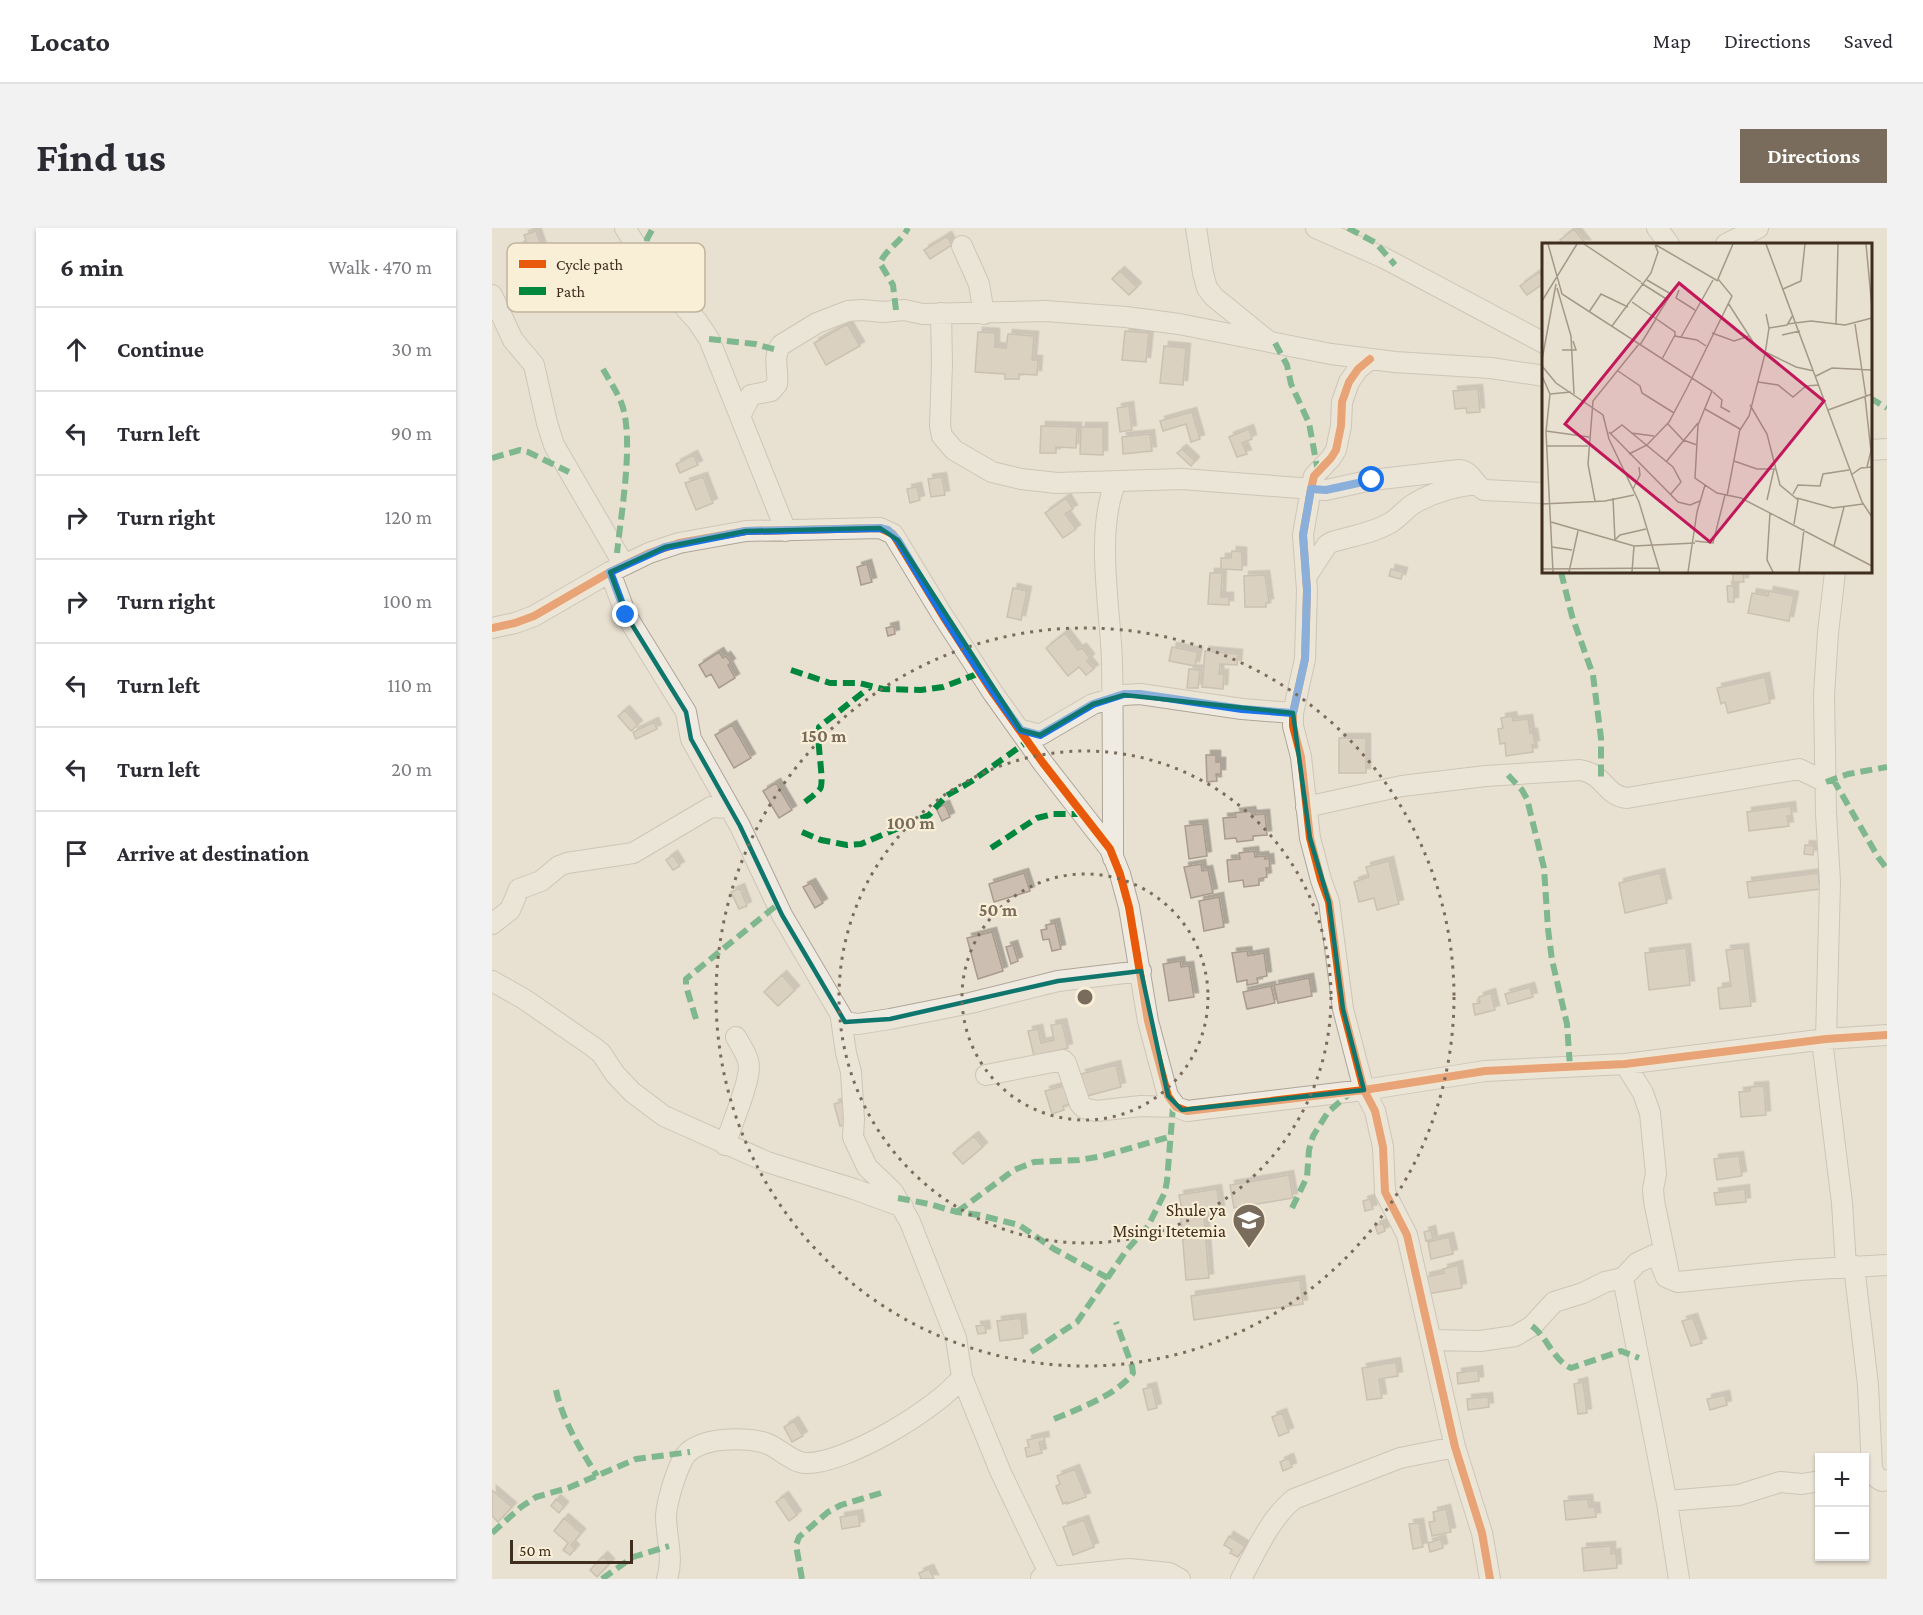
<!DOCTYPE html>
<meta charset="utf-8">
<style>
:root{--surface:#fff;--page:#f2f2f3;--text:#2b2b33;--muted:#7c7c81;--line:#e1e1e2;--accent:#7a6c5c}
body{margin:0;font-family:"Crimson Pro",serif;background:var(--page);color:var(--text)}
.controls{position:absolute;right:18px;bottom:18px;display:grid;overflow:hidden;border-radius:0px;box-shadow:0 2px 4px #0004}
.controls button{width:54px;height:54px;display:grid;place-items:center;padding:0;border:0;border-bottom:2px solid var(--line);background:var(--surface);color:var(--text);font:30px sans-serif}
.scale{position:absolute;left:18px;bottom:15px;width:123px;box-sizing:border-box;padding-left:6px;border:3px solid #3f2d1e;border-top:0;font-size:16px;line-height:21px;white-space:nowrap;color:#3f2d1e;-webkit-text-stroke:4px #f9eed6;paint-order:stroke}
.stop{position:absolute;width:18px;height:18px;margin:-14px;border:4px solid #1a73e8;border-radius:50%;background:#fff}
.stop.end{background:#1a73e8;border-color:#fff;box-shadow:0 2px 6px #0008}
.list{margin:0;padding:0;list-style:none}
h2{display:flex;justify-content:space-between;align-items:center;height:78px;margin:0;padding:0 24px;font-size:26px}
h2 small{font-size:20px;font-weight:400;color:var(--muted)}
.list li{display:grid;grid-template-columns:39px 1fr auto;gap:18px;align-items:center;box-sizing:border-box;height:84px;padding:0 24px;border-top:2px solid var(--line)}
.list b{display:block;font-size:22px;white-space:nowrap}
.list em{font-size:20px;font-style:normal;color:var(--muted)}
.icon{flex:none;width:33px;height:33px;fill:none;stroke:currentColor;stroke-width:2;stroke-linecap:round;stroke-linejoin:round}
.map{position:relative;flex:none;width:1395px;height:1351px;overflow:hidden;border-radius:0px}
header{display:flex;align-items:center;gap:36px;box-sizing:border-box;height:84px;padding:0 30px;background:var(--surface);border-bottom:2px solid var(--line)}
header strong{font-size:28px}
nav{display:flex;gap:33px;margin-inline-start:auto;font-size:21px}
.intro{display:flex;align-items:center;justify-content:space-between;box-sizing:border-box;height:144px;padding:0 36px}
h1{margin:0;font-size:42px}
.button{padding:15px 27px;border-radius:0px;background:var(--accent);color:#fff;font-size:21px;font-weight:700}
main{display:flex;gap:36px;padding:0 36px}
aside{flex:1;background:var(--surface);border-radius:0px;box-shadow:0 2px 4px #0004}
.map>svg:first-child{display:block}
.building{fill:#ccbeb0;stroke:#a99b8e;stroke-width:1.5;filter:url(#shadow)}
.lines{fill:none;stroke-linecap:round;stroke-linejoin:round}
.street-casing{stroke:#aea598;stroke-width:22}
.street{stroke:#f0ebe2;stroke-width:20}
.quiet{stroke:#00873e;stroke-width:6;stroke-dasharray:12 6;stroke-linecap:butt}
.cycleway-casing{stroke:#f9eed6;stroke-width:11}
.cycleway{stroke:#e8590c;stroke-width:8}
.route{stroke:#1a73e8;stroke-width:8}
.marked{fill:none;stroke:#0f766e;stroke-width:4.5;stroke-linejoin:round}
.ring{fill:none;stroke:#7a6c5c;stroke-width:3;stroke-dasharray:3 6}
.labels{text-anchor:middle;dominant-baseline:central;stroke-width:4.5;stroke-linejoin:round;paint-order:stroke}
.poi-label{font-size:18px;fill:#3f2d1e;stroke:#f9eed6;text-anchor:end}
.inset-road{fill:none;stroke:#a49889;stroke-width:1.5}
.view{fill:#c2185b;fill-opacity:0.15;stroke:#c2185b;stroke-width:3}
.inset-edge{fill:none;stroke:#3f2d1e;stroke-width:3}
.key{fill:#f9eed6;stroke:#c1b49f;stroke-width:1.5}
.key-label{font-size:16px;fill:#3f2d1e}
.centre{fill:#7a6c5c;stroke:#f9eed6;stroke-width:3}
.ring-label{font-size:18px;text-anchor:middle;font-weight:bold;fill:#7a6c5c;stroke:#f9eed6;stroke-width:4.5;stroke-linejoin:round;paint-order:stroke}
</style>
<header>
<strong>Locato</strong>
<nav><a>Map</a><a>Directions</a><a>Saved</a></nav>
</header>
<div class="intro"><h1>Find us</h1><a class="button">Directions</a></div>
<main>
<aside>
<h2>6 min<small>Walk · 470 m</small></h2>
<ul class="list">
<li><svg class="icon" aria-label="ahead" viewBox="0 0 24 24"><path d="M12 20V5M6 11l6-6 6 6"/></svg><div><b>Continue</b></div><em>30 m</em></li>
<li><svg class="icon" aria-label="left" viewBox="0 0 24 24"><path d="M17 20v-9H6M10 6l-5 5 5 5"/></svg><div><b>Turn left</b></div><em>90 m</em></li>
<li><svg class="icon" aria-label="right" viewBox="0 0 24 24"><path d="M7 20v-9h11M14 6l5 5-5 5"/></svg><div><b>Turn right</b></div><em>120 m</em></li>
<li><svg class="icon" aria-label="right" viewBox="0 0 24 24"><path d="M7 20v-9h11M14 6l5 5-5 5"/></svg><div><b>Turn right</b></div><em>100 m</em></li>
<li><svg class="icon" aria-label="left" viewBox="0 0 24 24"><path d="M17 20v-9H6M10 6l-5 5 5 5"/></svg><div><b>Turn left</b></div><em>110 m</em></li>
<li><svg class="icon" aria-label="left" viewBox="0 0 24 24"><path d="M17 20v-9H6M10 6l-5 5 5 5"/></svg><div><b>Turn left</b></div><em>20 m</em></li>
<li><svg class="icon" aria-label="arrive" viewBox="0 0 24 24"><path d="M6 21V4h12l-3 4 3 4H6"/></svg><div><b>Arrive at destination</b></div></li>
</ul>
</aside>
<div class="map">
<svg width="1395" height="1351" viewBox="0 0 1395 1351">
<defs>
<filter id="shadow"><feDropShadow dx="4.5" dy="-4.5" stdDeviation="0" flood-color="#0004"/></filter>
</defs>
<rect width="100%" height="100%" fill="#e8e0d0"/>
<path class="building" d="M1082,1L1094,16H1071L1068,12Z
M44,3L52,26L32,33L27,18L35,15L32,7Z
M455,8L460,17L438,31L432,22Z
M628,43L645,59L637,67L620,51Z
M1047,44L1052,50V55L1035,67L1028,58Z
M355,96L368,118L334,137L322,115Z
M633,103L657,105L654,134L630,132Z
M486,104L503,105V119L514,120L516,106L542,108L540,132H546L545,147L527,146V151H513V146L483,144Z
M672,118L694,120L691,157L668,155Z
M986,161L988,184L975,185L974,180L963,181L961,163Z
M637,178L640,202L628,204L625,180Z
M700,184L708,211L699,214L694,196L671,203L668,193Z
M549,198L585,199L584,220L564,219V225H548Z
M589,199H611V227L588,226Z
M757,201L760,211L750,215L755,226L745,229L737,209Z
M658,206L660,223L631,226L630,209Z
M690,221L703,233L699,238L685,225Z
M201,227L206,237L188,245L184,236Z
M211,249L221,275L204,282L193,255Z
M450,249L453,267L439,269L436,251Z
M425,259L428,272L418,275L415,261Z
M574,270L581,281L573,286L584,301L571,310L553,285Z
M740,323L750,324V342L729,341V330H739Z
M375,336L380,354L369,357L365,339Z
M899,341L911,344L909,351L897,348Z
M1241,344H1251L1252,354H1241Z
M718,345H730L729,369H737V377L716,376Z
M773,347L777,375H774V379H753L752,348Z
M1235,358H1242V374H1236Z
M521,360L535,363L529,392L515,389Z
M1277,363L1302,368L1297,393L1256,385L1260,365L1276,368Z
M402,398L403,406L396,408L394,400Z
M573,405L586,422L590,420L598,430L595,433L602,441L594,447L587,439L576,448L554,420Z
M680,419L706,424L703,438L677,433Z
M713,423L746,426L745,437L728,436L727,446H732L731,461L710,459Z
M227,424L231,430L234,428L239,435L236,437L243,450L227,460L219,446L214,449L207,437Z
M697,441L708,442L706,460H695Z
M1273,449L1278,475L1236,485L1233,474L1229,476L1225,460Z
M133,482L146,497L139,503L126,488Z
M1020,488L1021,493L1036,491L1038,505H1041L1043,517H1040L1041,524L1014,528L1013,515L1008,516L1006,501L1011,500L1009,490Z
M162,494L165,501L144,511L141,504Z
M240,497L259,530L242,540L223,507Z
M847,510H874V545H847Z
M714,527H724V534H729V546H724L725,553L715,554Z
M284,555L300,582L287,590L271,563Z
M453,577L458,589L450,593L444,580Z
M1299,578L1300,588H1295L1297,598L1257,603L1255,584Z
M759,583L760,587L773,586L775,607L761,608V612L745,614L744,610L733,611L731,590L744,589L743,585Z
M711,596L715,628L697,631L693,598Z
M1313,617L1322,618L1321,627L1312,626Z
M762,623L763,629L772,628L773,631L777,630L778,640H774L775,649L767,651V657L752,659L751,652L737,654L735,632L748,631L747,625Z
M181,627L188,638L181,642L174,632Z
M897,633L907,676L885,682L882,670L867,674L862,654L877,649L874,639Z
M709,636L710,643L716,642L721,665L699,670L692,639Z
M532,645L538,663L502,674L497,656Z
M1168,645L1175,675L1133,685L1127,655Z
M1326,645L1328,661L1257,670L1255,654Z
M319,655L331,675L323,680L311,659Z
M248,660L255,678L247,681L239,664Z
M727,669L732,699L712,703L707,673Z
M563,695L569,721L560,723L557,711L551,712L549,702L555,701L554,697Z
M500,704L511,743L486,751L475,710Z
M521,717L526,733L519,736L514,719Z
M1194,720L1198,757L1157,762L1153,725Z
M1252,720L1259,778L1228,781L1226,760L1239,758L1234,722Z
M755,723L756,728L772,725L775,748L765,750L766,755L755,757V752L745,754L740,725Z
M688,733L689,739L697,738L702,769L677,773L671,736Z
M290,747L303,762L286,778L272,764Z
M817,750L820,768L786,775L782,757Z
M779,758L783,775L755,781L751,764Z
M1038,759L1041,769L1016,776L1013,766Z
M999,765L1003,782L983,787L981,776L988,775L987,769Z
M570,795L576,820L542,828L536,803L546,801L549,815L562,812L559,797Z
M624,837L629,859L595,868L589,846Z
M578,856L583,874L571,878L572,882L560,886L553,863Z
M1272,858L1274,887L1249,889L1247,864L1258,863V859Z
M352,873L359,895L348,898L342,876Z
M482,908L491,919L471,936L461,925Z
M1247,928L1250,948L1225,952L1222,931Z
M797,947L801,970L742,980L738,957Z
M725,961L728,982L691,987L687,967Z
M1253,961L1254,974L1224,977L1222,965Z
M878,971L881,981L873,983L871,973Z
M712,988L717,1050L694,1052L689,990Z
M891,995L893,1003L886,1006L883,998Z
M939,1002L941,1011L934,1013L932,1004Z
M957,1009L961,1026L939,1031L936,1014Z
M966,1037L970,1060L936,1066L933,1049L952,1045L951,1041Z
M808,1052L811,1076L702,1092L699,1068Z
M529,1090L531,1110L508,1113L505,1093Z
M1201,1090L1210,1115L1199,1118L1190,1093Z
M493,1097L494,1105L486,1106L484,1098Z
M904,1134L906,1148L887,1151L890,1170L875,1172L870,1140Z
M986,1142L987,1153L966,1156L965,1145Z
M1091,1154L1095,1185L1086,1186L1082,1156Z
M660,1159L665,1180L656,1182L651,1161Z
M1233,1167L1235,1177L1218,1182L1215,1171Z
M996,1169L997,1179L976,1182L975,1171Z
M790,1185L797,1204L787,1208L780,1189Z
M302,1193L311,1208L300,1214L292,1199Z
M552,1208L553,1213L547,1214L550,1225L535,1229L533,1220L537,1219L535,1212Z
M797,1230L800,1239L791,1243L788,1234Z
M583,1241L594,1269L575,1276V1274L571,1276L564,1258L568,1256L565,1248Z
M0,1262L20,1279L6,1294L0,1288Z
M292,1268L305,1287L297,1293L284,1274Z
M64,1271L72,1278L67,1285L59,1278Z
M1096,1271L1097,1279H1103L1104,1289L1074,1292L1072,1273Z
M954,1281L959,1304L940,1308L937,1294L943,1293L941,1284Z
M366,1286L368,1298L350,1301L348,1289Z
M72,1290L89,1305L79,1317L83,1321L78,1327L71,1322L76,1315L62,1303Z
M592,1292L602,1319L581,1327L571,1299Z
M927,1295L931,1319L921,1321L917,1296Z
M737,1308L753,1318L746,1329L738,1325L740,1322L732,1317Z
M949,1311L951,1320L938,1324L936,1315Z
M1119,1318V1326L1124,1325L1125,1340L1092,1343L1090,1320Z
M111,1328L118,1335L105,1349L98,1342Z
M437,1341L442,1351H429L427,1345Z"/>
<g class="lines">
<g class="street-casing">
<path id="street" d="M133,0L158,40L205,93L217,111L294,303
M704,0L711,45L715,60L722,69L775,112
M824,0L892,30L1052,115
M1165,0L1177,16
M1234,16L1266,0
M470,18L487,56L492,86
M0,67L21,112L42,137L55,195L62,217L132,337
M449,85L450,135L448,198L450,208L462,222L500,244L529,251L565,255L690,251L834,262L880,252L967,242C981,244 981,256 992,262L1052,265
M878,131L866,141L857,154L850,174L849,198L844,222L839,230L822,248L819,261L811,307L815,362L813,431L801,485V498L809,529L818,610L829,652L837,674L851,781L872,862L883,883L891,919L893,964L915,1007L963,1219L990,1305L998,1351
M248,188L259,167L279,163L285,156C287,143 280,129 289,117L325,95L356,83L370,82L391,84L412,82L431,86L553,83L634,89L687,96L839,126L903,134L999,140L1052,148
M1378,222L1395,221
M118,344L134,387L194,484L199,511L248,598L290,687L353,794L366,796L398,791L478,775L566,753L649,743
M814,349L835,317L840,314C859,308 879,306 898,295C907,290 914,280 923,275C942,264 964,258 985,256
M0,400L23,395L42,388L118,344L157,325L187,315L254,303L388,300L401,306L451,388L501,465L551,535L618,621L628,646L637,679L656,793L676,868L684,879L695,883L872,862L993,843L1133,836L1334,811L1395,807
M529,502L548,507L601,476L632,467L648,466L750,481L801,485
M814,579L910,558L994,548L1088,542C1113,546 1113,568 1135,570L1307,541L1334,554
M621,630C621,564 621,498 620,432C618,379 603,302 624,254
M0,696L18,682L27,661L49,653L67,638L75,635L141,625L219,579L238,580
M0,753L32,771L100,818L109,825L123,846L140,864L172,888L275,934L362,961L411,979
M349,790L354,825L359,844L362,891L361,909L375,939L401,964L418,994L464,1110L470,1149L484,1184L509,1245L560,1351
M1334,811L1338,654L1334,585L1332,467L1336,405L1343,344
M1330,812L1350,975L1354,1039
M1133,836L1151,865L1158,885L1164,946L1161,961L1162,973L1176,1041
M494,847L571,832L574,835L588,876L592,880L604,883L649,878L684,879
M233,917C239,898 257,857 257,839C257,829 249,818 244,809
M1362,1038L1376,1157L1380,1241L1385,1250L1390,1253L1395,1252
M1131,1050L1175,1275L1187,1351
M940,1112L988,1113L1023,1108L1040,1098L1062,1074L1091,1065L1113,1054L1131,1050L1145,1035L1162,1027L1166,1029L1174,1049L1186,1054L1307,1042L1395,1037
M1175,1273L1247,1267L1288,1254L1310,1256L1328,1253
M549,1350L637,1341L677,1345L688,1351
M175,1351C182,1330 174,1309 174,1288C175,1272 184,1244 191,1231C203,1208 256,1208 276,1216C288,1221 300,1234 313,1235C352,1237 447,1180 470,1149
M749,1351C763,1325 778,1290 802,1271L908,1230L963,1219"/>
</g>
<use href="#street" class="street"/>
<path class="quiet" d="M856,0L884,15L903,37
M153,31L155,11L161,0
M404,82L401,57L388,35C394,21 410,13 416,0
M217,111L263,116L285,122
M783,115L795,137L799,156L817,195L826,244
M111,141C117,152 124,162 129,174C143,208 129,286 125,325
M1378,170L1395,180
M0,230L28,222L36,224L77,244
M1069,344L1080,388L1101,447L1109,510V551
M299,442L338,455H367L391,461L429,462L451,459L488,445
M1016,547L1030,562L1035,571L1052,640L1056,701L1060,732L1075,796L1078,839
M1341,551L1386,629L1395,641
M1334,554L1356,546L1395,539
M313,574C318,570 324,566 328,561C333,554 324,514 327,499L378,459
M310,604L329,612L355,617L369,616L437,587L454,568L480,553L536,513
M499,620L545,590L561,586H591
M204,791L194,758V751L285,677
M406,970L437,976L465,984L487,987L527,997L562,1021L616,1050
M800,980L815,949L817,922L821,908L836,884L857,866
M465,984L522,942L542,934L587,932L611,928L680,908
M1040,1098C1055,1109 1062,1133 1079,1140L1129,1123L1147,1130
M539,1124L585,1094L634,1023L656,998L673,964L675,953L681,879
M64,1162C71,1194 88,1220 105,1248
M562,1191C586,1181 625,1167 641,1145L640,1138L624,1094
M0,1305L29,1279L44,1269L76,1260L144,1231L198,1224
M110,1351L141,1329L177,1318
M310,1351L304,1317L307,1309L336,1284L349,1277L389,1265"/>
<g class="cycleway-casing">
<path id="cycleway" d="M878,131L866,141L857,154L850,174L849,198L844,222L839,230L822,248L819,261L811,307L815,362L813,431L801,485V498L809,529L818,610L829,652L837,674L851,781L872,862L883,883L891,919L893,964L915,1007L963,1219L990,1305L998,1351
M0,400L23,395L42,388L118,344L157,325L187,315L254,303L388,300L401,306L451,388L501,465L551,535L618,621L628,646L637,679L656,793L676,868L684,879L695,883L872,862L993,843L1133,836L1334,811L1395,807"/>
</g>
<use href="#cycleway" class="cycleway"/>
</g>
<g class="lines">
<path class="route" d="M134,387L118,344L173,319L254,303L388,300L396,302L406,312C444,377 484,441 529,502L548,507L601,476L632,466H648L750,481L801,485L813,431L815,362L811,307L819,261L834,262L880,252"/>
</g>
<path d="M0 0H1395V1351H0ZM388,300L406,312L529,502L548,507L601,476L632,467L801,485L818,610L837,674L851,781L872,862L690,882L676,868L649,743L566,753L398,791L353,794L290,687L248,598L199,511L194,484L134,387L118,344L173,319L254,303Z" fill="#e8e0d0" fill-opacity=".55" fill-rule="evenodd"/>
<path class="marked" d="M388,300L406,312L529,502L548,507L601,476L632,467L801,485L818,610L837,674L851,781L872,862L690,882L676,868L649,743L566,753L398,791L353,794L290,687L248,598L199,511L194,484L134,387L118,344L173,319L254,303Z"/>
<g class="ring">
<circle cx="593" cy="769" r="123"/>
<circle cx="593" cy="769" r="246"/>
<circle cx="593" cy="769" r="369"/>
</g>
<defs>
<g id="school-pin" transform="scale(1.725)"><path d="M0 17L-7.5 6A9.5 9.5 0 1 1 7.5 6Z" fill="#7a6c5c" stroke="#f9eed6"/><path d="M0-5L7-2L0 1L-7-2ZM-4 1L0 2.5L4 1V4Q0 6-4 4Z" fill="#fff"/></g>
</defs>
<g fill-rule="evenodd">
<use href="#school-pin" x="757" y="992"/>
</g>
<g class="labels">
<g class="poi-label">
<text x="734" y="982">Shule ya<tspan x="734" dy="21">Msingi Itetemia</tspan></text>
</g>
</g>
<g transform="translate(1050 15)">
<rect width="330" height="330" fill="#e8e0d0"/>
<path class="inset-road" d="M6,1L20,51L170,148L156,182L153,235L175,250L199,255L330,323M42,1L99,39M224,1L320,259L330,274M324,1L330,65M114,2L176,38M105,37L129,51L114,75M99,40L126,57M15,45L29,93L32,151M241,46L259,38L263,1M137,47L134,55L153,67M0,58L35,1M90,59L133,89V93L155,97L164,103M186,60L215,105L254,124L272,128M47,69L59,51L86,64M245,81L269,78L303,82L330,75M313,81L324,154M294,82L296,1M70,83L109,30L116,9L113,2M227,85L245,82L251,72M170,90L192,98L207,93M240,92L258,88M139,94L171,37M98,102L114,76M20,107H34L31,98M120,116L133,92M0,117L14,41M0,123L14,140L61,172L67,196L97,259L118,329M76,128L98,143L100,150L132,170M0,133L8,151L4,189L11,329M274,133L290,125L330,127M216,139L236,142L251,154L264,143L277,142M171,149L180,157L179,164L188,169M8,151L29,149M323,154L329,208L325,224M208,162L225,191L238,242L256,257L252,281M163,166L198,186L185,253M286,167L330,151M125,180L141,197L155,202M198,187L207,173L223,111L227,85L224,71M4,188L47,194M67,189L136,259L148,262L158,258M89,190L112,193M68,191L80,182L131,224L139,239L128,252M5,203H46M87,211L105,202L127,179L145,145L190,53L176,36L191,1M192,218L215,226H234M124,219L156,180M309,232L319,225L330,224M91,246L98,232L97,224M251,251L256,242L278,243L281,231L307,227M71,255L73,298M255,255L291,265L321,261M225,257L232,226M53,258L46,221L51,158L97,101M0,261L63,258L92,252M228,270L225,317L231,329M9,279L92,303L153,300M73,297L78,292L104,286M153,298L171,300L183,252M292,303L302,264M10,304L30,307M0,326L117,325M27,329L36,288M90,329L92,303M146,329L155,269L163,242M257,329L262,286"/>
<path class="view" d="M137,40L282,158L168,299L23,181Z"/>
<rect width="330" height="330" class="inset-edge"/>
</g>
<rect x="15" y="15" width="198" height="69" rx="9" class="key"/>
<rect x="27" y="32" width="27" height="8" fill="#e8590c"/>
<rect x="27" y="59" width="27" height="8" fill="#00873e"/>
<g class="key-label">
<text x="64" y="42">Cycle path</text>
<text x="64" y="69">Path</text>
</g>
<circle cx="593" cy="769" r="9" class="centre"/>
<g class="ring-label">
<text x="332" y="514">150 m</text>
<text x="419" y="601">100 m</text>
<text x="506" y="688">50 m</text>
</g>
</svg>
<div class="controls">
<button>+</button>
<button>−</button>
</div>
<div class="scale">50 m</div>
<div class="stop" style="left:880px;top:252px"></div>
<div class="stop end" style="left:134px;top:387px"></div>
</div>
</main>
